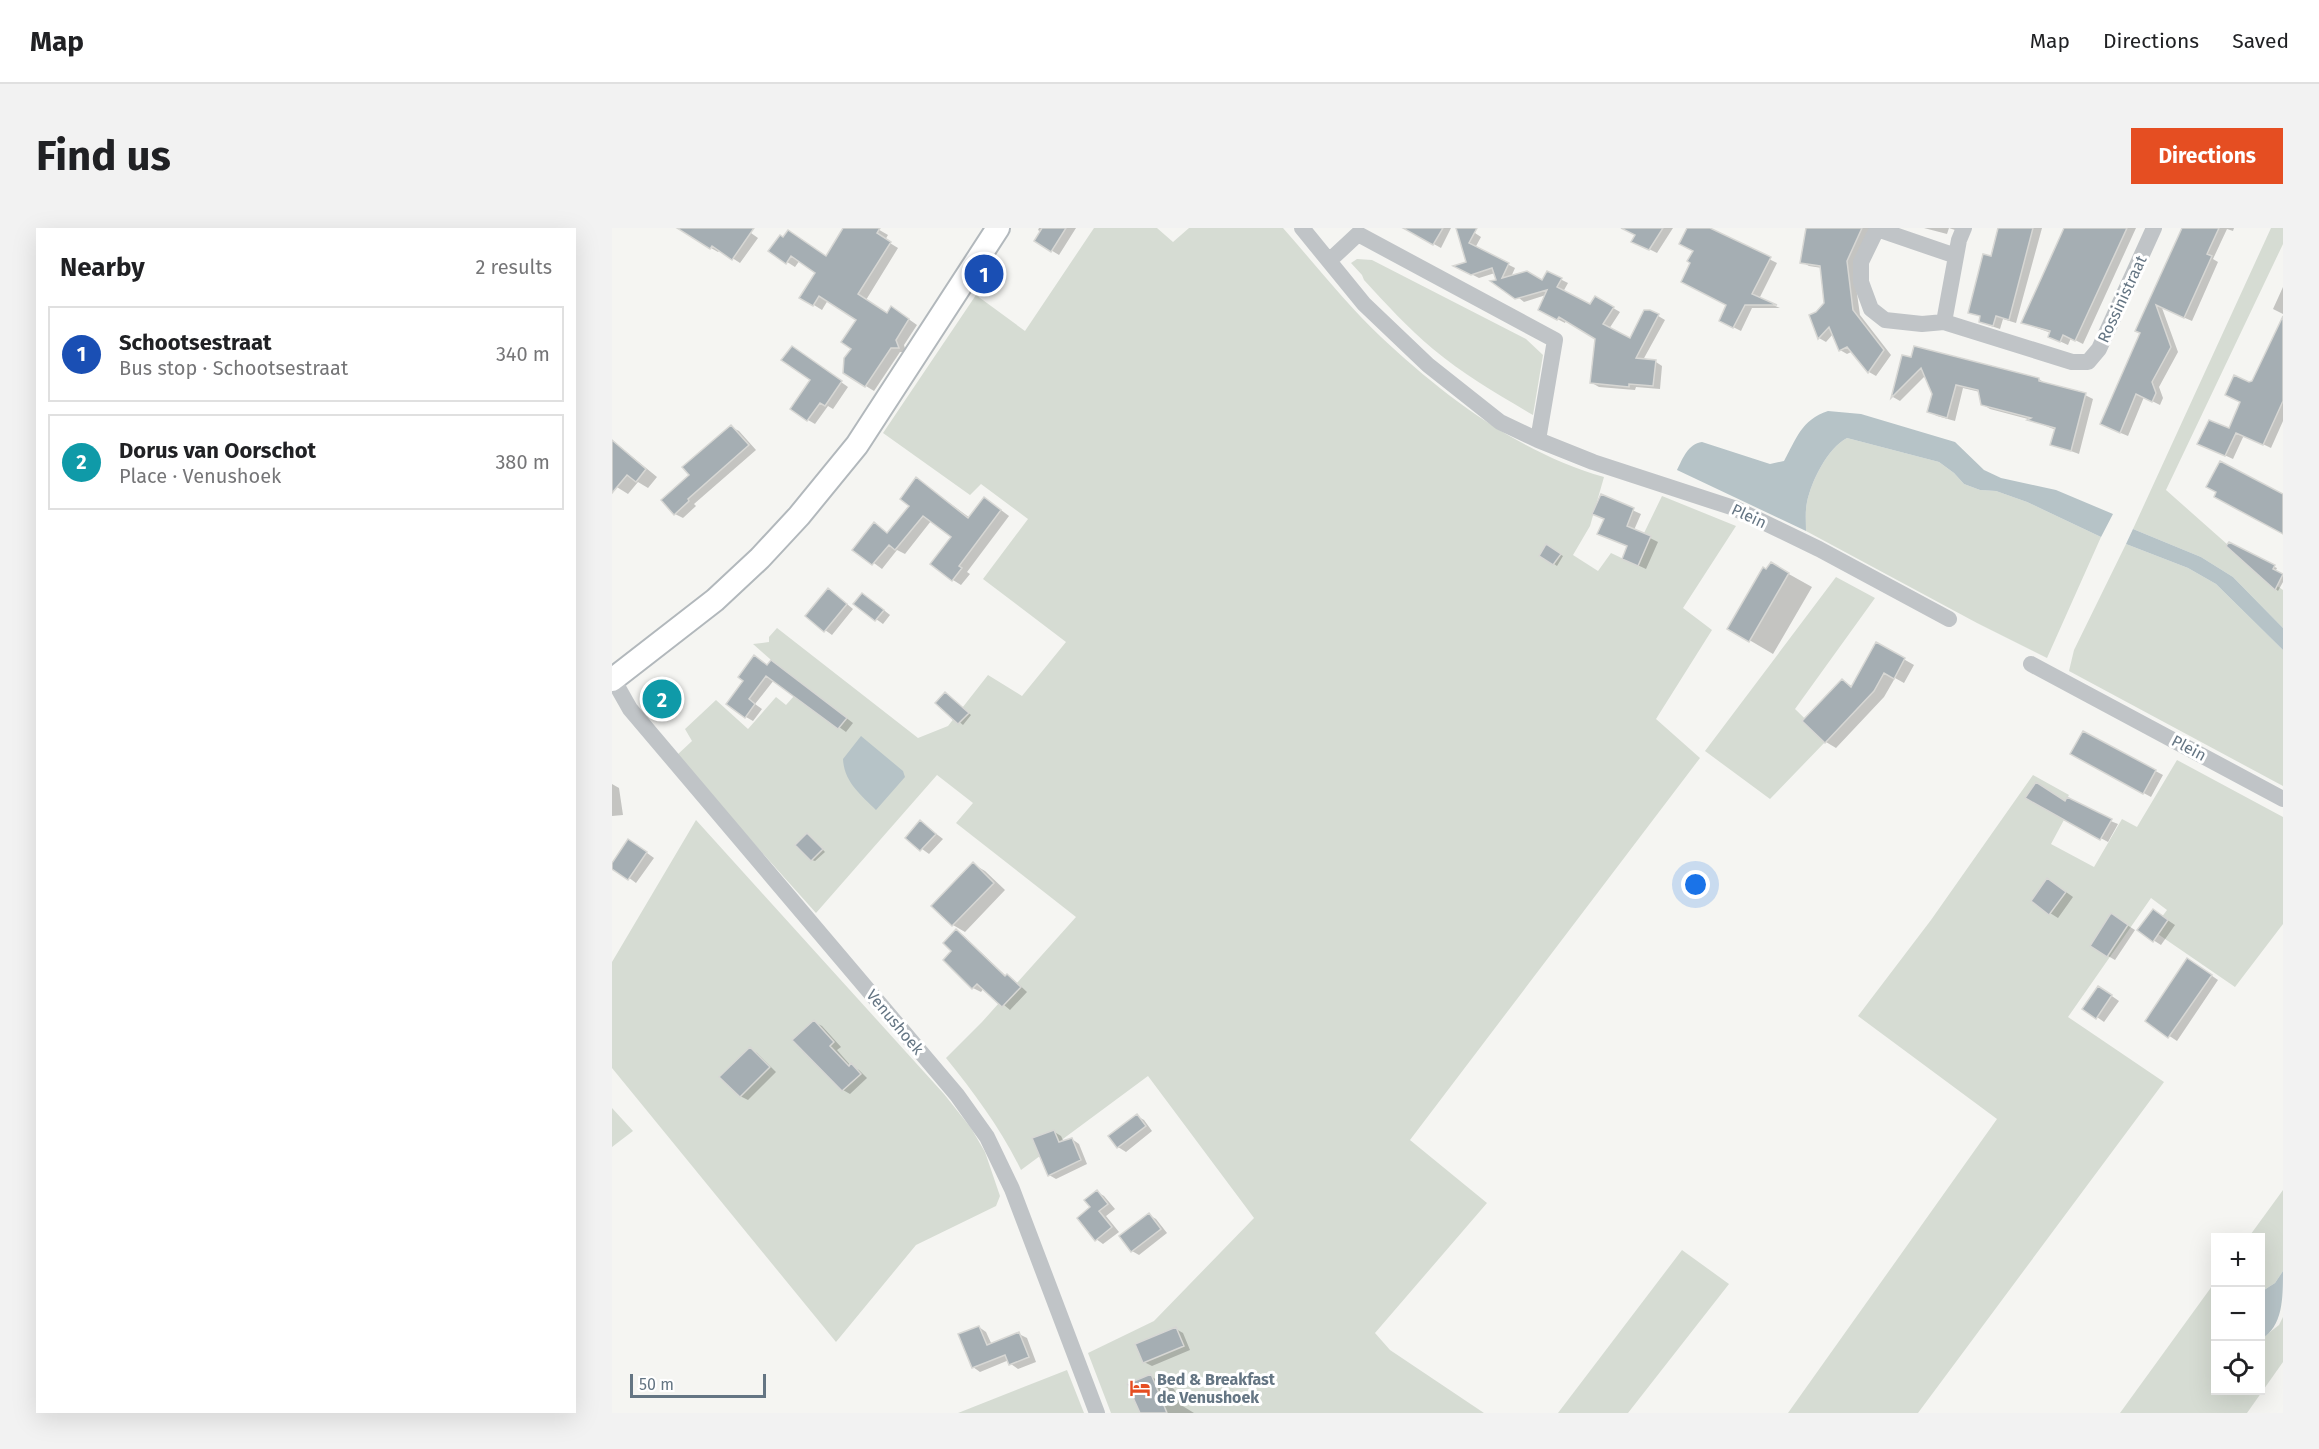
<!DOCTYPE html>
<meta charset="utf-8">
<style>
:root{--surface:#fff;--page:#f2f2f2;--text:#202124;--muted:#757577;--line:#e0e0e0;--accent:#e54e22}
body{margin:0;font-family:"Fira Sans",sans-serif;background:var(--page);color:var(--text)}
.controls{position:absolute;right:18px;bottom:18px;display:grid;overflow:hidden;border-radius:0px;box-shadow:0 6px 24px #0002}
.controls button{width:54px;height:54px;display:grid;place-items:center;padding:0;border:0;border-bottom:2px solid var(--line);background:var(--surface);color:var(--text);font:30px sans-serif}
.scale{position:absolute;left:18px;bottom:15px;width:136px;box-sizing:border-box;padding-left:6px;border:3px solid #647583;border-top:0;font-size:16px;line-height:21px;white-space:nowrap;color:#647583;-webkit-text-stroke:4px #fff;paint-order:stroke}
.you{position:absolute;left:1084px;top:657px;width:21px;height:21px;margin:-15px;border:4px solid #fff;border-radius:50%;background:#1a73e8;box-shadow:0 0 0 9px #1a73e833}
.badge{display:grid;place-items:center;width:39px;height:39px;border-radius:50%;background:var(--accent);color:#fff;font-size:20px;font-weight:700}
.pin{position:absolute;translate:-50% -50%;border:3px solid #fff;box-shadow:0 2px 6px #0006}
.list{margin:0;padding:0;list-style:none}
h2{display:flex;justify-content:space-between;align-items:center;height:78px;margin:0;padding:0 24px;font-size:26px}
h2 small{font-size:20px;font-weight:400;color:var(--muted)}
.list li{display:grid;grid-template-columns:39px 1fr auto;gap:18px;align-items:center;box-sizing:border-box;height:96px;margin:0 12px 12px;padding:0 12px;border:2px solid var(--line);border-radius:0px}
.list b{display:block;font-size:22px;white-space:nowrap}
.list p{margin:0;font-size:20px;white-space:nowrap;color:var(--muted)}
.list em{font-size:20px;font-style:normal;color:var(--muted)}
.icon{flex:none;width:33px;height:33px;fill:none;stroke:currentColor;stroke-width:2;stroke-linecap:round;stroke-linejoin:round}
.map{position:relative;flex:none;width:1671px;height:1185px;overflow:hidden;border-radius:0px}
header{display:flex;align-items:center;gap:36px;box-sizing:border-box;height:84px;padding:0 30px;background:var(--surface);border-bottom:2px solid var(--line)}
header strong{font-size:28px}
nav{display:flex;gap:33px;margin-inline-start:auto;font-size:21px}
.intro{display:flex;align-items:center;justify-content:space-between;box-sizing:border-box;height:144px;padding:0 36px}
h1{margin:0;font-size:42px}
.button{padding:15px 27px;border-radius:0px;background:var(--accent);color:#fff;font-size:21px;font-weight:700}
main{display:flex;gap:36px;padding:0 36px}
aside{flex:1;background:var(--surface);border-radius:0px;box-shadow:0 6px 24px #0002}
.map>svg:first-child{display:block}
.green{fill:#d6dcd3}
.water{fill:#b6c3c7}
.shadow{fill:#0003}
.building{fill:#a5aeb3;stroke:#d7d7d4;stroke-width:1.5}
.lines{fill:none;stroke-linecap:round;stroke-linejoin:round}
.secondary-casing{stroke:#b2b8bc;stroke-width:26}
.street{stroke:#c0c4c7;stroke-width:16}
.secondary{stroke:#fff;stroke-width:22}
.labels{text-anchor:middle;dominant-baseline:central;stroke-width:6;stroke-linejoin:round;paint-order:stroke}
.street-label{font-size:16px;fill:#647583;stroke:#fff}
.poi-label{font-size:16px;font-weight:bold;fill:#647583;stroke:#fff;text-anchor:start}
</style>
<header>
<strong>Map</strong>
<nav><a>Map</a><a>Directions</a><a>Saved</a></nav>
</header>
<div class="intro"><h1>Find us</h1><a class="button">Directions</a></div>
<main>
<aside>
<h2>Nearby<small>2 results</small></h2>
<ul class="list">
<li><span class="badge" style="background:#1a4fb4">1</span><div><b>Schootsestraat</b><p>Bus stop · Schootsestraat</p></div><em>340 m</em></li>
<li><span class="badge" style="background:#0f9aa8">2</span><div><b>Dorus van Oorschot</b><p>Place · Venushoek</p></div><em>380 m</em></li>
</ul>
</aside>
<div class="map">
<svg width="1671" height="1185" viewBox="0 0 1671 1185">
<rect width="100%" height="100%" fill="#f5f5f2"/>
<path class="green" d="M482,0H545L561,14L577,0H671C702,35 735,77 769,109C832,168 907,225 992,249L978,298L961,327L986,343L999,325L1018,334L1050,268L1124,298L1071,380L1100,402L1044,491L1088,530L798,912L875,975L763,1105L778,1122L872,1185H499L476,1125L542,1093L642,990L536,848L409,942C389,901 363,866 334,830L370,794L464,689L344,595L361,575L325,547L204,685L64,528L80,513L73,501L104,472L136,501L164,469L174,477L190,459L141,416L157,414V409L165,400L306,510L336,498L376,447L410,468L454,414L371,351L416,291L369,256L358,267L271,205L364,67L413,103Z
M1659,0H1671V16L1554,262L1651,348L1671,362V400L1621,349L1589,329L1521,301Z
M745,31L760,32L914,111L931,127L921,187C887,167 852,147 821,121C796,100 774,76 752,52L750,47L739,35Z
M1235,210L1327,234L1342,245L1352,256L1368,262L1384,263L1415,274L1489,309L1435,430L1365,395L1194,303C1194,294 1193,283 1195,274C1200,252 1215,221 1235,210Z
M1514,316L1576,340L1604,356L1671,422V558L1457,443L1462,422Z
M1224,349L1263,370L1183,481L1215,512L1158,571L1093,523Z
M1565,532L1671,589V696L1623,759L1540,702L1555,682L1539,670L1456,789L1552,854L1306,1185H1176L1385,891L1246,788L1319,692L1421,547L1457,567L1446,586L1453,590L1439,616L1482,639L1510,591L1525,599Z
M84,592L332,866L359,900L373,924L388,968L384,978L304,1017L224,1114L0,840V734Z
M0,880L21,903L0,919Z
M1671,962V1043L1663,1055L1649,1064L1648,1010H1636Z
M1070,1022L1117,1056L1016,1185H946Z
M1603,1054L1604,1162H1648L1649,1111L1667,1097L1671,1089V1134L1635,1185H1508Z
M455,1142L472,1185H346Z"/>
<path class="water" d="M1216,183L1249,186L1343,214L1372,242L1389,250L1444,262L1501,286L1489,309L1415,274L1384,263L1368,262L1352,256L1342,245L1327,234L1235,210C1215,221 1200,252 1195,274C1193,283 1194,294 1194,303L1065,242C1071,230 1076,216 1090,214L1158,236L1172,233C1185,210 1189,192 1216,183Z
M1521,301L1589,329L1621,349L1671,400V422L1604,356L1576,340L1514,316Z
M249,508L291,543L293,549L264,582C249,567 232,554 231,531Z
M1671,1043C1671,1070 1671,1099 1649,1111V1064L1663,1055Z"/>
<path class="shadow" d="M70,0H132L146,10L128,35L108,22L106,24L99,20Z
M233,0H264L276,7L273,12L286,20L254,72L276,86L288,85L305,97L292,117L294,124H288L262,163L233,145L241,120L246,92L216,72L210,82L189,69L205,44L188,32L183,39L158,23L220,33Z
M427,0H464L447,27L424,13L429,4L426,2Z
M793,0H839L829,20Z
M845,0H861L860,3L869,9L863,20L903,40L899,49L931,54L936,45L956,55L951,64L979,78L984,70L1008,84L997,101L1018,112L1038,83L1053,92L1031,132L1044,134L1050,138L1048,161L1024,159L1023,162L987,159L980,155L985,110L954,92L953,95L928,82L934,67L912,74L886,53L883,45L867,50L845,39L856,35Z
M1028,0H1061L1045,25L1029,17Z
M1077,0H1095L1165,35L1147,71L1168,80H1140L1129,103L1115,96L1116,77L1080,34L1083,23Z
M1221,0H1259L1241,37L1248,87L1279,127L1264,148L1257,144L1241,123L1235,126L1228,122L1221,106L1214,114L1207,110L1205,85L1214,76L1210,40L1197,38L1190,34Z
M1312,0H1347L1346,3L1337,0L1334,9L1335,6Z
M1388,0H1430L1404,95L1391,91L1388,101L1376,97L1368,93L1370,89L1358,84L1380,30Z
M1454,0H1524L1471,116L1459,110L1456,117L1445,112L1439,105L1411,95Z
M1572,0H1622L1621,3L1615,1L1601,31L1606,34L1580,93L1550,80L1566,124L1547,159L1551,170L1548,177L1532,169L1516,208L1497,200L1530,105Z
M1671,59V86L1661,81Z
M1671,92V193L1659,220L1632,207L1621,231L1595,219L1617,202L1637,155H1641Z
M187,124L236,159L221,181L216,178L203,196L196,192L200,152Z
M1291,129L1427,151L1434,156L1473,167L1481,171L1467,226L1440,216L1444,202L1416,191L1378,181L1370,176L1368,164L1351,160L1343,193L1325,188L1317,184L1322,166L1314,147L1288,173L1281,169Z
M119,199L127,203L144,222L82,276L84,278L71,290L63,286L79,247Z
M0,212L45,249L36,260L26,254L16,266L0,256Z
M305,251L358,290L381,276L397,288L355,344L358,346L349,357L341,352V309L319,293L293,326L285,322L270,341L243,321L263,296L277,306L299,278Z
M989,268L1029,286L1022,302L1046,314L1034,341L1019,334L1016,319L995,309Z
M934,318L951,328L945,338L929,327Z
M1616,318L1665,340L1663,344L1671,348V354L1666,363Z
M1159,336L1200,359L1161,426L1117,400Z
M223,366L241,381L220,407L213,402Z
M258,371L278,387L271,396L243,376Z
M1265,416L1302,437L1292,455L1283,450L1272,469L1224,520L1214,514L1230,452L1241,459Z
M143,429L156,438L167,439L241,495L234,504L162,452L143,476L150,481L141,493L134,489L133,453Z
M336,468L359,487L351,497L325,475Z
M1471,505L1551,547L1539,569L1460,526Z
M0,556L7,560L11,587L0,588Z
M1415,570L1454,575L1506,596L1496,614Z
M309,594L331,611L317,626L295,610Z
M199,609L213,624L203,633L200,632Z
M24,617L42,630L24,655L0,637Z
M361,636L373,643L393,662L353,704L341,697L321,678Z
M1443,656L1461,669L1446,690L1438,685Z
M1548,687L1563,697L1549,717L1541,712Z
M1507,692L1523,702L1503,732L1496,728Z
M345,703L352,708L394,748L402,752L415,764L398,782L372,760L369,764L361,760L341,722Z
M1583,736L1606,752L1565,813L1535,793Z
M1494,764L1507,773L1492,794L1485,789Z
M202,794L210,798L229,819L225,822L239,838L247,842L255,850L238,866L231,862Z
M138,821L145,825L164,844L136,872L128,868Z
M525,888L532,892L540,903L514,924L506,919L498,908Z
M441,903L449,908L452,914L460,911L467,916L475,936L444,951L437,947Z
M485,964L492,968L503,981L494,988L507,1004L491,1016L484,1011L480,980Z
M537,987L544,991L555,1005L527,1027L520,1023Z
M367,1099L374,1104L380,1117L407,1106L415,1110L424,1134L406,1141L399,1136L397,1132L368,1144L361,1139Z
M564,1101L571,1105L578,1122L540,1138L532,1134Z
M538,1148L562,1161L569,1177L582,1185H529Z"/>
<path class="building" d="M65,0H142L120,32L100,18L98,21Z
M231,0H268L265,5L279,14L246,66L275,85L279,78L297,91L284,112L287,120H279L253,159L231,145L232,130L239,121L229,114L244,92L207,68L201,78L187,70L203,45L179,28L174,36L156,23L168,7L171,9L176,2L214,28Z
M430,0H454L439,24L422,13Z
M791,0H831L821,17Z
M844,0H865L857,15L897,35L890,50L915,43L930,52L935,43L950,50L945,59L978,76L983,68L1002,79L991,96L1018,110L1032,82H1038L1047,86L1024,130L1044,132L1041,158L1017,156V159L978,155L983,111L947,89L945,92L926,82L935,62L903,71L878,53L884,52L880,40L859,47L841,38L854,34Z
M1009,0H1051L1037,22L1019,14L1023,7Z
M1075,0H1098L1159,29L1140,66L1165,77H1133L1121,100L1107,93L1114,77L1069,54L1078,35L1075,33L1081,23L1067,16Z
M1194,0H1250L1235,33L1241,82L1272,122L1256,145L1235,119L1227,123L1217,99L1206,111L1197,87L1204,84L1212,75L1208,38L1188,35Z
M1386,0H1421L1397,92L1384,88L1381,98L1367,94L1368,88L1356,85L1371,26L1379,28Z
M1452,0H1515L1463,113L1451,107L1448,114L1436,109L1438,103L1409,95Z
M1570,0H1607L1595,26L1600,28L1572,90L1544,77L1559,119L1540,154L1544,165L1540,174L1524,166L1508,205L1488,196L1528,105L1523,103Z
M1671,88V173L1651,217L1624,205L1613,228L1585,216L1597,192L1617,200L1628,174L1613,167L1622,147L1637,154L1640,153Z
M180,118L230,153L213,178L208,175L195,193L178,181L198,152L169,132Z
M1302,118L1427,150V153L1474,165L1459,223L1438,217L1443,200L1415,192L1419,190L1369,177L1366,162L1344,157L1335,190L1315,184L1320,166L1309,140L1279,170L1290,127L1299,129Z
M119,197L137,217L76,271L77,273L62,287L49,272L77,247L70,239Z
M0,212L34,241L24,254L15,247L0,265Z
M1608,233L1671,266V306L1602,269L1604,264L1594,259Z
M304,249L356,290L372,269L389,282L347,338L350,340L340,353L318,336L339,309L311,288L283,322L277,317L260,337L240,322L262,294L275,305L297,278L288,271Z
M989,266L1022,280L1015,298L1039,308L1026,338L1010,331L1015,318L985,306L992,291L980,286Z
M1617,314L1663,337L1661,341L1671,346L1663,362L1614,318Z
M934,316L949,326L941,337L927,328Z
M1159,334L1177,345L1137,414L1115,401L1151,339L1154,341Z
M216,360L235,376L212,404L193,388Z
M250,365L272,382L263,393L241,376Z
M1264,414L1293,430L1282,451L1272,445L1262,463L1213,515L1190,493L1230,451L1239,459Z
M142,427L155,437L159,432L235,490L226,501L154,448L137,471L143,476L133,490L114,476L131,453L126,449Z
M333,464L357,485L346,496L323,475Z
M1471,503L1544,542L1531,566L1458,526Z
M1424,554L1453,573L1455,569L1500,591L1488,612L1413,570Z
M308,592L324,606L308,623L293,610Z
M195,605L211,621L199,633L183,617Z
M16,611L35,624L16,652L0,641V635Z
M361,634L382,655L340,698L319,678Z
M1435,650L1454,664L1437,687L1419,673Z
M1541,681L1556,692L1541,714L1525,702Z
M1499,685L1516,697L1495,729L1478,718Z
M344,701L393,748L395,746L409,759L390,779L365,756L360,761L331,732L339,723L331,715Z
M1575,730L1600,747L1556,810L1533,793Z
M1486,758L1500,767L1484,791L1470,781Z
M202,792L222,814L218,818L237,838L239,835L249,846L230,863L180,812Z
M138,819L158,839L128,869L107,849Z
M525,886L534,898L505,920L496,908Z
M442,902L447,914L460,910L469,932L436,948L420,910Z
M485,962L496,976L487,983L500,999L483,1013L465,990L478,979L472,972Z
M537,985L549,1001L519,1024L507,1008Z
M367,1098L375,1117L407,1104L417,1129L397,1137L393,1127L360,1140L346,1106Z
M564,1099L572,1118L531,1135L523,1116Z
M539,1146L555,1185H528L515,1156Z"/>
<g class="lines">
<g class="secondary-casing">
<path id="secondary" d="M0,452L103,372L148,330L187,288L245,217L386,0"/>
</g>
<path class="street" d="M690,0L752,76L816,137L888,194L926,212L981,234L1122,280L1207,321L1337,391
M1352,0L1347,12L1332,94L1460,134H1476L1487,121L1542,0
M717,33L746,6L943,112L926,212
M1332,94L1310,96L1273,92L1259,81L1249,54V34L1265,1L1344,28
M1419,436L1671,571
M1,451L18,481L345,867L375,909L400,961L485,1185"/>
<use href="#secondary" class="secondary"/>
</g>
<defs>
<g id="hotel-bare" transform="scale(1.62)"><path d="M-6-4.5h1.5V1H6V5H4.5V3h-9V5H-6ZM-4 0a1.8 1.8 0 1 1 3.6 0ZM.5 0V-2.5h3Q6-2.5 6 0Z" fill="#e54e22" stroke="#fff" stroke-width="2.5" paint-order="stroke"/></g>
</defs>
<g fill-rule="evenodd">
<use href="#hotel-bare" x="528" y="1160"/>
</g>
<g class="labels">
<g class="street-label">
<text transform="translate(1510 71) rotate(-65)">Rossinistraat</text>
<text transform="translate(1137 288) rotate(25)">Plein</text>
<text transform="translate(1577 520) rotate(28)">Plein</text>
<text transform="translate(283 794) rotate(50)">Venushoek</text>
</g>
<g class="poi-label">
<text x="545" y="1151">Bed &amp; Breakfast<tspan x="545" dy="18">de Venushoek</tspan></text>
</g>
</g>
</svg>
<div class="controls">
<button>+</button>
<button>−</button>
<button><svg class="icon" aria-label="locate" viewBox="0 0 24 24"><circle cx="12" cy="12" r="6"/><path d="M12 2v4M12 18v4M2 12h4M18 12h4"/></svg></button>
</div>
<div class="scale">50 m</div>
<div class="you"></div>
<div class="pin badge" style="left:372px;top:46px;background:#1a4fb4">1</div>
<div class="pin badge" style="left:50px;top:471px;background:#0f9aa8">2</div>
</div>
</main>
